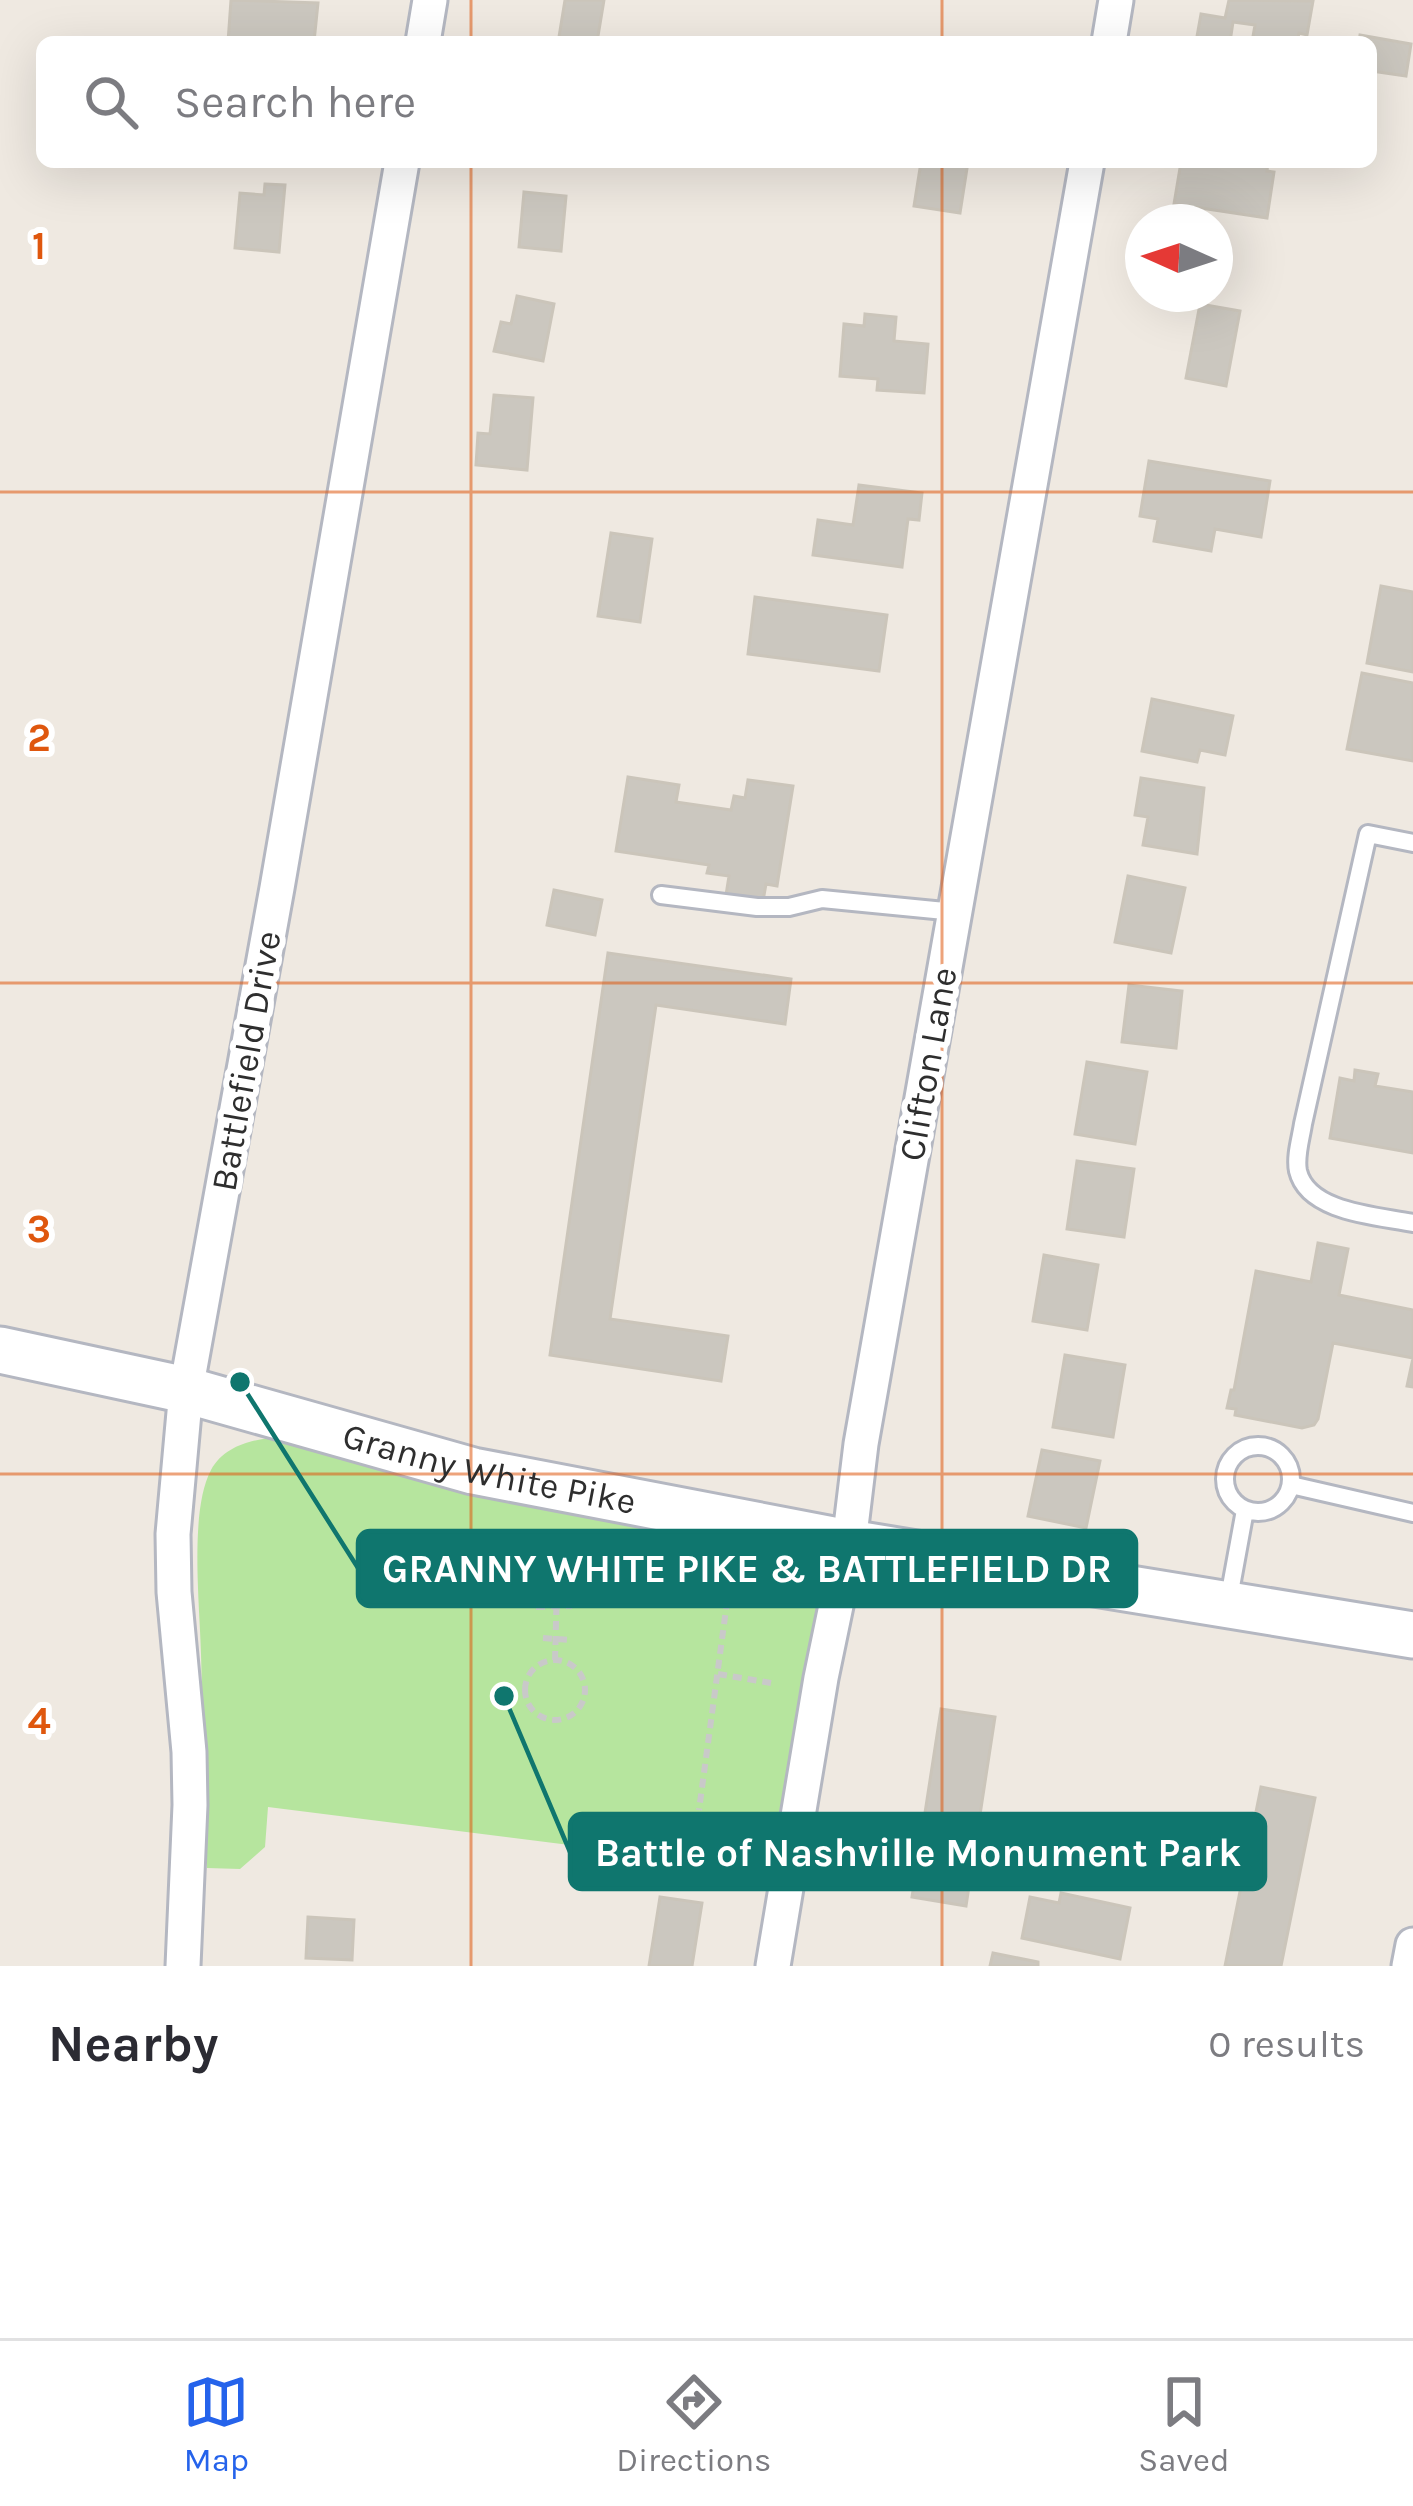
<!DOCTYPE html>
<style>
:root{--surface:#fff;--page:#f7f7f7;--text:#2b2b33;--muted:#7c7c81;--line:#e1e1e2;--accent:#2563eb}
body{margin:0;font-family:Karla,sans-serif;background:var(--page);color:var(--text)}
.compass{position:absolute;left:1125px;top:204px;width:108px;height:108px;border-radius:50%;background:var(--surface);box-shadow:0 12px 48px #0002;rotate:273deg}
.list{margin:0;padding:0;list-style:none}
h2{display:flex;justify-content:space-between;align-items:center;height:156px;margin:0;padding:0 48px;font-size:51px}
h2 small{font-size:39px;font-weight:400;color:var(--muted)}
.icon{flex:none;width:66px;height:66px;fill:none;stroke:currentColor;stroke-width:2;stroke-linecap:round;stroke-linejoin:round}
.map{position:relative;flex:none;width:1413px;height:1966px;overflow:hidden}
.search{position:absolute;background:var(--surface);box-shadow:0 12px 48px #0002;left:36px;right:36px;top:36px;height:132px;display:flex;align-items:center;gap:30px;box-sizing:border-box;padding:0 42px;border-radius:18px;color:var(--muted);font-size:45px}
.sheet{height:372px;background:var(--surface)}
nav{display:flex;justify-content:space-around;align-items:center;box-sizing:border-box;height:168px;border-top:3px solid var(--line);background:var(--surface);font-size:33px;color:var(--muted)}
nav a{display:grid;justify-items:center;gap:6px}
nav .on{color:var(--accent)}
.map>svg:first-child{display:block}
.green{fill:#b6e59e}
.building{fill:#cbc7bf;stroke:#cbc5ba;stroke-width:3}
.lines{fill:none;stroke-linecap:round;stroke-linejoin:round}
.lane-casing{stroke:#b4b7c1;stroke-width:22}
.street-casing{stroke:#b4b7c1;stroke-width:39}
.secondary-casing{stroke:#b4b7c1;stroke-width:51}
.path{stroke:#c9c9c9;stroke-width:6;stroke-dasharray:9 6;stroke-linecap:butt}
.lane{stroke:#fff;stroke-width:16}
.street{stroke:#fff;stroke-width:33}
.secondary{stroke:#fff;stroke-width:45}
.grid{fill:none;stroke:#df570e;stroke-width:3;stroke-opacity:0.55}
.labels{text-anchor:middle;dominant-baseline:central;stroke-width:12;stroke-linejoin:round;paint-order:stroke}
.street-label{font-size:36px;fill:#2e2e2e;stroke:#fff}
.grid-label{font-size:39px;text-anchor:middle;font-weight:bold;fill:#df570e;stroke:#fff;stroke-width:12;stroke-linejoin:round;paint-order:stroke}
.leader{fill:none;stroke:#0f766e;stroke-width:4.5}
.callout-dot{fill:#0f766e;stroke:#fff;stroke-width:4.5}
.callout{fill:#0f766e;stroke:#0f766e;stroke-width:4.5}
.callout-label{font-size:39px;text-anchor:middle;font-weight:bold;fill:#fff}
</style>
<div class="map">
<svg width="1413" height="1966" viewBox="0 0 1413 1966">
<rect width="100%" height="100%" fill="#efe9e1"/>
<path class="green" d="M284,1437L831,1553L775,1871L268,1807L265,1847L240,1869L207,1868C205,1797 203,1726 201,1654C200,1607 189,1511 211,1470C225,1444 257,1438 284,1437Z"/>
<path class="building" d="M231,0L318,3L314,42H228Z
M565,0H604L597,42L559,37Z
M1229,0L1313,1L1307,35L1299,33L1297,42H1252L1255,25L1233,22L1230,42H1196L1201,14L1225,18Z
M1360,35L1411,44L1406,76L1371,71V42H1359Z
M921,162H968L960,213L914,206Z
M1181,162H1268L1267,171L1274,172L1267,218L1174,204Z
M265,184L285,185L279,252L235,248L240,193L264,195Z
M524,192L566,196L561,251L519,247Z
M517,296L554,304L543,361L494,351L501,322L511,324Z
M1200,304L1240,311L1226,386L1186,378Z
M865,314L896,317L894,341L928,344L924,393L877,390L878,379L840,376L844,324L864,326Z
M494,395L533,398L527,470L476,465L478,433L490,434Z
M1149,461L1270,481L1261,537L1215,529L1211,551L1154,541L1158,519L1140,516Z
M859,485L922,493L919,520L908,519L902,567L813,555L818,520L853,525Z
M611,533L652,539L640,622L598,616Z
M1381,586L1413,592V672L1367,663Z
M755,597L887,615L879,671L748,654Z
M1362,673L1413,683V761L1347,749Z
M1152,699L1233,716L1225,755L1200,750L1197,762L1142,751Z
M628,777L679,785L676,802L731,810L734,796L745,798L748,780L793,786L777,886L766,884L763,901L726,895L729,876L707,873L709,865L616,851Z
M1141,778L1204,788L1197,854L1143,845L1148,817L1135,815Z
M1128,876L1185,888L1171,953L1115,942Z
M554,890L602,900L595,935L547,925Z
M608,953L791,979L785,1024L656,1005L610,1319L728,1336L721,1381L550,1355Z
M1129,985L1182,991L1176,1048L1122,1042Z
M1087,1062L1147,1072L1135,1144L1075,1134Z
M1355,1070L1378,1074L1375,1086L1413,1092V1153L1330,1138L1340,1078L1354,1081Z
M1077,1161L1134,1169L1124,1237L1067,1229Z
M1318,1243L1348,1249L1339,1295L1413,1310V1387L1407,1386L1413,1358L1333,1343L1318,1419L1314,1425L1302,1428L1235,1415L1236,1409L1227,1408L1231,1390H1234L1256,1271L1311,1282Z
M1044,1255L1098,1265L1087,1330L1033,1321Z
M1065,1355L1125,1365L1113,1437L1053,1427Z
M1042,1450L1100,1461L1086,1528L1028,1516Z
M941,1709L995,1717L966,1906L912,1897Z
M1261,1787L1315,1798L1281,1966H1225Z
M1061,1893L1130,1908L1120,1959L1022,1938L1030,1897L1059,1903Z
M660,1897L702,1903L692,1966H649Z
M308,1917L354,1920L352,1960L306,1958Z
M993,1953L1038,1962V1966H990Z"/>
<g class="lines">
<g class="lane-casing">
<path id="lane" d="M1413,843L1368,834L1303,1124C1301,1138 1295,1156 1298,1171C1308,1213 1379,1216 1413,1223
M661,895L757,907H789L822,899L955,912
M1225 1479a33 33 0 1 1 66 0a33 33 0 1 1-66 0Z
M1291,1485L1413,1513
M1228,1603L1245,1510"/>
</g>
<g class="street-casing">
<path id="street" d="M423,42L430,0
M1109,42L1116,0
M183,1966L190,1805L189,1752L174,1592L173,1534L186,1390L277,888L402,162
M773,1966L821,1678L849,1543L861,1444L1087,162
M1409,1966L1413,1945"/>
</g>
<g class="secondary-casing">
<g id="secondary">
<path id="s1" d="M0,1350L186,1390L473,1471L849,1543L1413,1635"/>
</g>
</g>
<path class="path" d="M503,1560C564,1540 637,1563 700,1572C715,1577 723,1586 727,1602L699,1810
M536,1607L572,1606
M543,1638L571,1640
M525 1690a30 30 0 1 1 60 0a30 30 0 1 1-60 0Z
M555,1660L558,1550
M718,1674L771,1683"/>
<use href="#lane" class="lane"/>
<use href="#street" class="street"/>
<use href="#secondary" class="secondary"/>
</g>
<path class="grid" d="M471,0V42M942,0V42M471,162V1966M942,162V1966M0,492H1413M0,983H1413M0,1474H1413"/>
<g class="labels">
<g class="street-label">
<text transform="translate(246 1061) rotate(-80)">Battlefield Drive</text>
<text transform="translate(928 1064) rotate(-80)">Clifton Lane</text>
<text stroke="none"><textPath href="#s1" startOffset="504">Granny White Pike</textPath></text>
</g>
</g>
<g class="grid-label">
<text x="39" y="259">1</text>
<text x="39" y="751">2</text>
<text x="39" y="1242">3</text>
<text x="39" y="1734">4</text>
</g>
<path class="leader" d="M240 1382L358 1568M504 1696L570 1852"/>
<g class="callout-dot">
<circle cx="240" cy="1382" r="12"/>
<circle cx="504" cy="1696" r="12"/>
</g>
<g class="callout">
<rect x="358" y="1531" width="778" height="75" rx="12"/>
<rect x="570" y="1814" width="695" height="75" rx="12"/>
</g>
<g class="callout-label">
<text x="747" y="1582">GRANNY WHITE PIKE &amp; BATTLEFIELD DR</text>
<text x="918" y="1866">Battle of Nashville Monument Park</text>
</g>
</svg>
<svg class="compass" viewBox="-18 -18 36 36"><path d="M0-13l5 13h-10z" fill="#e53935"/><path d="M0 13l5-13h-10z" fill="#7c7c81"/></svg>
<div class="search"><svg class="icon" aria-label="search" viewBox="0 0 24 24"><circle cx="10" cy="10" r="6"/><path d="M15 15l6 6"/></svg>Search here</div>
</div>
<section class="sheet">
<h2>Nearby<small>0 results</small></h2>
<ul class="list">
</ul>
</section>
<nav>
<a class="on"><svg class="icon" aria-label="map" viewBox="0 0 24 24"><path d="M3 6l6-2 6 2 6-2v14l-6 2-6-2-6 2zM9 4v14M15 6v14"/></svg>Map</a>
<a><svg class="icon" aria-label="directions" viewBox="0 0 24 24"><path d="M12 3l9 9-9 9-9-9zM9 14v-3h6M13 9l2 2-2 2"/></svg>Directions</a>
<a><svg class="icon" aria-label="saved" viewBox="0 0 24 24"><path d="M7 4h10v16l-5-4-5 4z"/></svg>Saved</a>
</nav>
